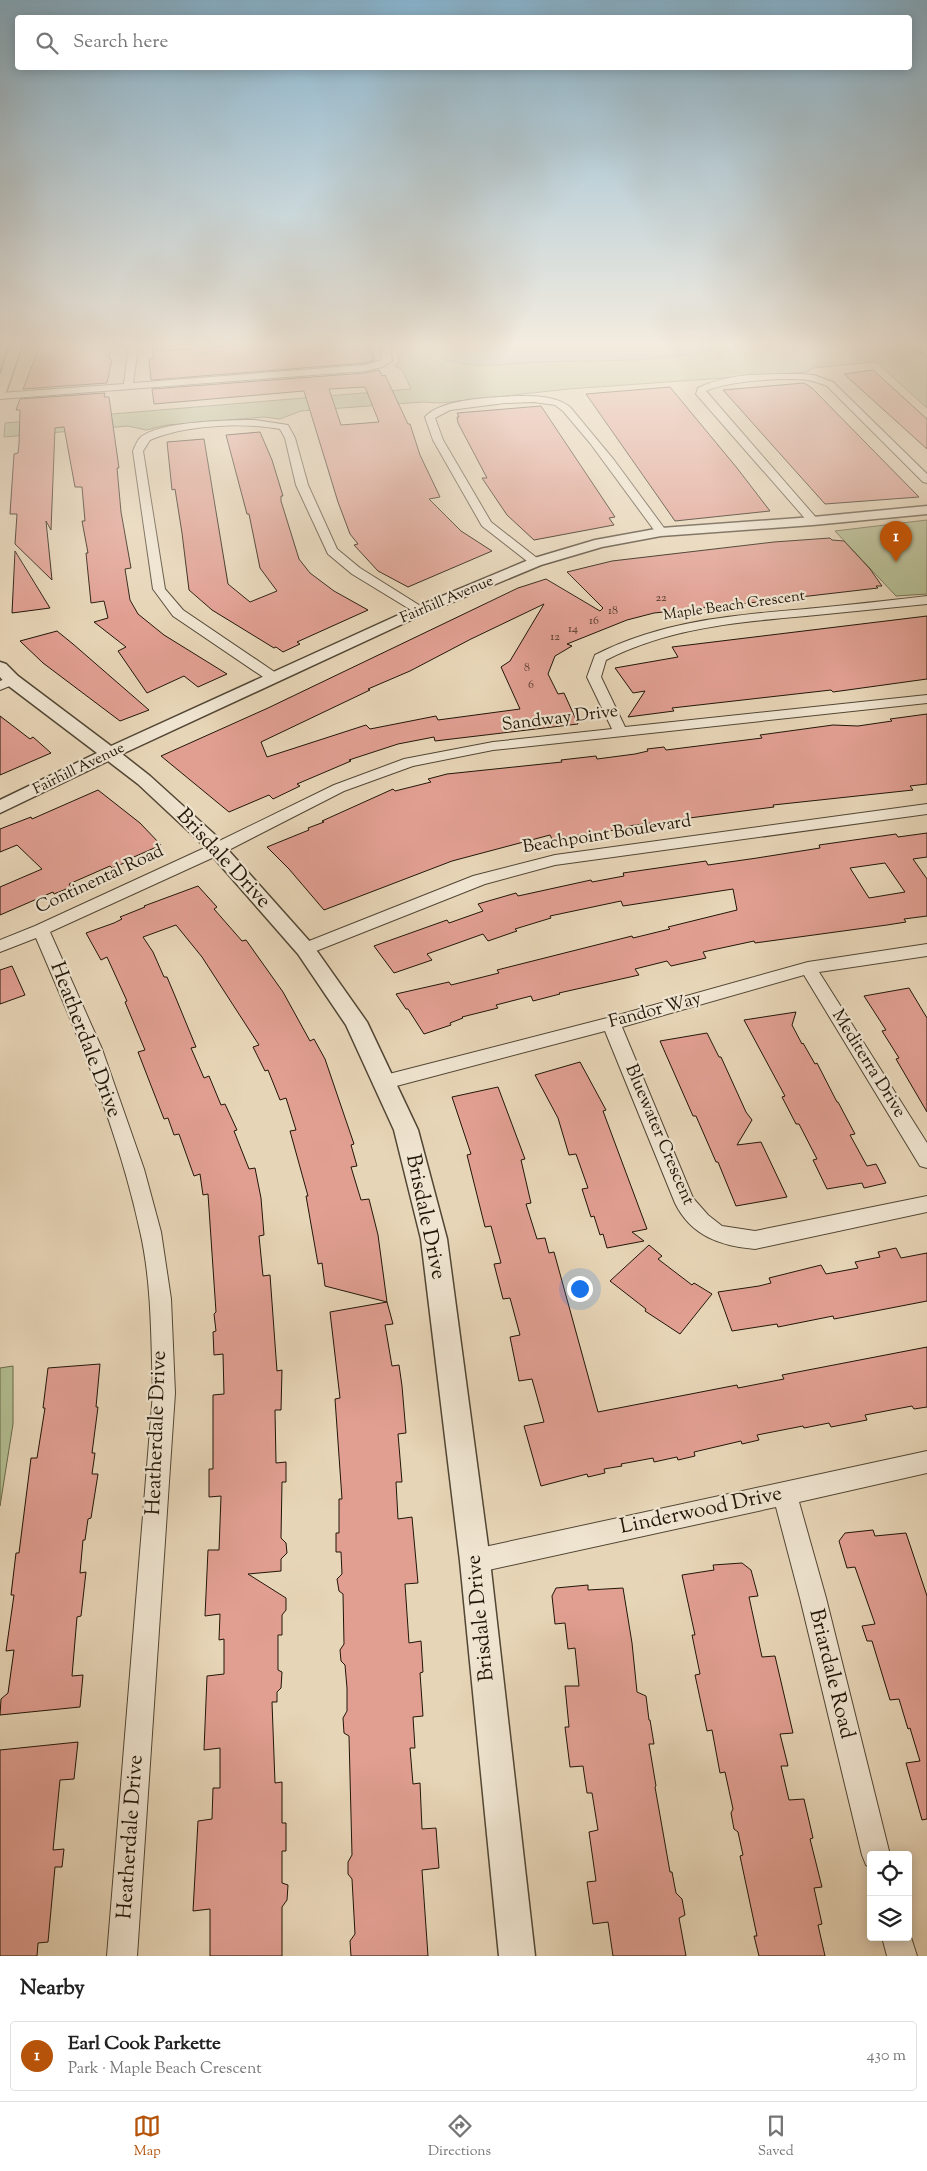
<!DOCTYPE html>
<meta charset="utf-8">
<style>
:root{--surface:#fff;--page:#f6f6f6;--text:#222;--muted:#767676;--line:#e0e0e0;--accent:#b45309}
body{margin:0;font-family:"Sorts Mill Goudy",serif;background:var(--page);color:var(--text)}
.controls{position:absolute;right:15px;bottom:15px;display:grid;overflow:hidden;border-radius:5px;box-shadow:0 2px 12px #0003}
.controls button{width:45px;height:45px;display:grid;place-items:center;padding:0;border:0;border-bottom:1px solid var(--line);background:var(--surface);color:var(--text);font:25px sans-serif}
.you{position:absolute;left:579px;top:1288px;width:18px;height:18px;margin:-12px;border:4px solid #fff;border-radius:50%;background:#1a73e8;box-shadow:0 0 0 8px #1a73e833}
.badge{display:grid;place-items:center;width:32px;height:32px;border-radius:50%;background:var(--accent);color:#fff;font-size:16px;font-weight:700}
.pin{position:absolute;translate:-50% -41px;filter:drop-shadow(0 1px 2px #0008)}
.pin::after{content:'';position:absolute;top:26px;width:18px;height:15px;background:inherit;clip-path:polygon(0 0,100% 0,50% 100%)}
.list{margin:0;padding:0;list-style:none}
h2{display:flex;justify-content:space-between;align-items:center;height:65px;margin:0;padding:0 20px;font-size:21px}
h2 small{font-size:16px;font-weight:400;color:var(--muted)}
.list li{display:grid;grid-template-columns:32px 1fr auto;gap:15px;align-items:center;box-sizing:border-box;height:70px;margin:0 10px 10px;padding:0 10px;border:1px solid var(--line);border-radius:5px}
.list b{display:block;font-size:19px;white-space:nowrap}
.list p{margin:0;font-size:16px;white-space:nowrap;color:var(--muted)}
.list em{font-size:16px;font-style:normal;color:var(--muted)}
.icon{flex:none;width:28px;height:28px;fill:none;stroke:currentColor;stroke-width:2;stroke-linecap:round;stroke-linejoin:round}
.map{position:relative;flex:none;width:927px;height:1956px;overflow:hidden}
.search{position:absolute;background:var(--surface);box-shadow:0 2px 12px #0003;left:15px;right:15px;top:15px;height:55px;display:flex;align-items:center;gap:12px;box-sizing:border-box;padding:0 18px;border-radius:5px;color:var(--muted);font-size:19px}
.sheet{height:145px;background:var(--surface)}
nav{display:flex;justify-content:space-around;align-items:center;box-sizing:border-box;height:70px;border-top:1px solid var(--line);background:var(--surface);font-size:14px;color:var(--muted)}
nav a{display:grid;justify-items:center;gap:2px}
nav .on{color:var(--accent)}
.map>svg:first-child{display:block}
.green{fill:#b2be91;stroke:#6a6a4c}
.water{fill:#97b8b0;stroke:#68776d}
.lines{fill:none;stroke-linecap:round;stroke-linejoin:round}
.stream{stroke:#68776d;stroke-width:4}
.building{fill:#e19f92;stroke:#211608;fill-rule:evenodd}
.minor-casing{stroke:#524634;stroke-width:2}
.tertiary-casing{stroke:#524634;stroke-width:3}
.minor{fill:#efe4d0;fill-rule:evenodd}
.tertiary{fill:#efe4d0;fill-rule:evenodd}
.labels{text-anchor:middle;dominant-baseline:central;stroke-width:4.5;stroke-linejoin:round;paint-order:stroke}
.far-number-label{font-size:12px;fill:#51382a}
.far-street-label{font-size:15px;fill:#211608;stroke:#efe4d0}
.street-label{font-size:18px;fill:#211608;stroke:#efe4d0}
.near-street-label{font-size:21px;fill:#211608;stroke:#efe4d0}
</style>
<div class="map">
<svg width="927" height="1956" viewBox="0 0 927 1956">
<rect width="100%" height="100%" fill="#e7d5b7"/>
<filter id="stains"><feTurbulence type="fractalNoise" baseFrequency=".004" numOctaves="4"/><feColorMatrix values="0 0 0 0 .2 0 0 0 0 .09 0 0 0 0 .02 0 0 0 .5 -.17"/></filter>
<radialGradient id="worn" r=".72"><stop offset=".6" stop-color="#630" stop-opacity="0"/><stop offset="1" stop-color="#630" stop-opacity=".3"/></radialGradient>
<path class="green" d="M396,342H927V408L876,362L813,368L808,372L569,389L440,403L423,402L301,411L280,419L264,417L167,425L146,430L128,426L4,437L5,423L411,389L402,370L395,366L399,361Z
M927,520V594L896,596L835,531Z
M13,1366V1424L0,1506V1368Z"/>
<path class="water" d="M548,342H820L800,346L753,344L739,348L638,360L533,362L498,365H473L444,360C459,343 525,344 548,342Z"/>
<g class="lines">
<path class="stream" d="M900,343L927,356"/>
</g>
<path class="building" d="M44,342H108L107,347H112L109,359L112,360L107,383L23,389L40,345H44Z
M283,342H364L367,343L375,360L365,363L151,380L149,360L153,357V350H175Z
M379,370L382,376L385,375L408,424H410L420,455L440,497L429,499L461,531L492,551L408,587L378,571L354,545L358,544L350,534L338,502L304,391L154,404L152,389L365,373ZM365,387L379,422L341,425L329,389Z
M873,370L927,419V449L844,374Z
M804,383L812,388L919,497L825,504L723,390Z
M670,387L737,468L770,511L675,521L586,394Z
M105,393L104,397H109L119,468H117L121,512L131,568L125,569L130,600L138,614L164,635L227,674L198,687L184,676L147,693L118,651L126,647L94,622L108,618L104,601L91,603L86,553H88L82,521H85L82,487H75L64,427L55,428L51,530L46,521L52,580L15,544L17,514H10L14,454L18,453L19,444L20,410H16L20,399Z
M541,406L615,517L609,518L614,525L534,540L507,515L482,478H487L458,423L457,417H459L457,413Z
M260,432L272,460L283,496H281V501L299,559L310,573L334,591L368,610L297,642L300,644L283,652L276,647L274,648L212,610L189,590L182,533L175,489L172,490L167,442L204,439L228,584L250,602L277,591L260,568L249,514H247L226,435Z
M830,538L832,540L844,541L870,569L882,586H876L878,588L749,603L654,613L627,620L567,644L572,646L555,656L548,674L558,694L564,693L578,724L435,741L434,737L398,744L349,760L351,761L297,784L300,786L273,799L269,795L229,812L161,756L268,708L518,588L546,579L600,611L603,608L567,572L612,561L774,542ZM544,604L510,661L501,667L520,709L438,720L436,716L370,729L366,725L267,757L261,742L370,690L368,689L410,671L471,639Z
M15,551L50,608L12,613Z
M927,616V679L833,692L831,690L672,708L674,711L628,717L645,691L633,693L615,668L678,657L672,647Z
M57,631L73,644L149,710L120,721L43,663L20,641Z
M927,714V784L910,786L913,790L773,805L774,807L628,826L629,828L552,839L550,835L452,861L324,910L289,869L267,847L309,830L308,828L324,822L322,821L393,789L395,791L431,782L428,779L447,774L562,762L561,760L596,756L597,759L635,754L648,751L647,749L664,747L666,750L762,738L760,735L833,725L858,726L892,721L890,719Z
M0,716L30,739L33,737L51,753L0,775Z
M98,790L140,823L161,845L127,860L129,861L112,868L110,866L69,884L71,887L54,894L53,892L0,915V887L42,869L17,845L0,852V829L31,817L32,819Z
M927,833V857L913,859L927,879V916L904,919L906,922L887,925L755,943L754,941L703,952L706,958L671,966L667,961L635,969L639,975L559,993L560,994L533,1001L531,996L496,1005L498,1008L462,1017L463,1018L450,1023L451,1025L424,1034L408,1009H406L396,994L449,982L451,985L499,973L497,970L632,936L633,938L670,929L668,927L737,910L733,889L623,906L621,901L550,916L551,918L515,929L517,931L488,941L483,934L427,954L432,960L394,973L374,946L447,920L449,923L483,911L478,904L516,893L518,896L591,880L592,882L624,876L623,873L706,861L708,865L757,858L820,848L819,845L896,834L898,837ZM885,863L905,892L869,898L850,868Z
M198,886L217,907L214,909L242,941L246,940L283,992L310,1041L314,1039L325,1059L354,1144L351,1145L357,1166L351,1167L361,1200L369,1199L378,1235L387,1302L393,1324L385,1325L392,1366L399,1365L402,1386L406,1433L398,1434L402,1482H396L398,1519L412,1517L418,1583L405,1584L409,1643L421,1641L423,1672L420,1673L423,1716L413,1717L415,1748H410L413,1784L420,1783L422,1829L436,1828L439,1868L422,1870L428,1956H351L350,1941L355,1934L352,1879L348,1874V1862L352,1855L349,1736L344,1733L343,1718L347,1711V1688L345,1665L341,1661L340,1650L344,1644L343,1594L339,1591L337,1579L342,1574L341,1552H336V1533H339V1499H342L335,1399L340,1398L330,1312L387,1302L325,1286L322,1263L318,1264L306,1196H308L290,1131L296,1130L286,1098L280,1100L268,1070L265,1071L253,1047L259,1045L202,957L176,925L143,937L153,952L164,977H167L175,996L196,1047L191,1048L204,1078L209,1076L221,1105L225,1104L237,1130L234,1131L249,1169L255,1168L261,1198L264,1235L259,1236L263,1276L270,1275L277,1371L282,1370L281,1410H275L276,1463L286,1462V1482H282L281,1538L286,1543L287,1553L281,1559V1571L248,1574L286,1598V1610L282,1615V1635H278V1670L282,1672L281,1688L277,1692V1702H272L275,1783L282,1782V1823H286V1851H282V1883L288,1885L287,1900L282,1907V1956H210V1909L193,1911L198,1821L212,1819L213,1788H220V1748L204,1750L207,1676L224,1674V1639L219,1640L220,1614L205,1616L208,1550H219L221,1496L209,1497V1469H213V1395L224,1394L223,1354L214,1355L213,1332L216,1331L214,1314L216,1312L208,1194L203,1195L200,1174L194,1176L179,1134L174,1135L168,1118L164,1119L138,1052L145,1050L125,1002L127,1001L107,957L101,960L86,933L114,923L122,919L120,917L145,907L144,906Z
M12,966L25,995L0,1004V970Z
M909,988L927,1018V1112L896,1059L899,1058L882,1031L886,1030L864,996Z
M796,1012L792,1025L802,1044L803,1043L815,1064L817,1063L837,1102H838L855,1134L850,1135L867,1166L876,1164L886,1183L864,1188L862,1183L827,1189L813,1160L817,1159L799,1124H796L782,1097L785,1096L744,1020Z
M707,1033L719,1057H721L746,1112L752,1120L737,1145L761,1142L787,1197L736,1206L718,1162H716L696,1116H693L660,1041Z
M580,1062L606,1110L603,1111L647,1229L632,1232L644,1241L607,1248L603,1234L600,1235L594,1216L591,1217L582,1189L588,1188L576,1154L569,1155L558,1118L535,1075Z
M498,1087L525,1159L521,1160L531,1203L526,1204L537,1239L545,1238L549,1253L554,1252L598,1412L737,1385L738,1388L784,1379L782,1375L927,1347V1407L914,1409L912,1406L865,1415L867,1420L831,1427L829,1423L804,1428L803,1426L757,1435L759,1440L742,1444L741,1441L694,1452L695,1456L678,1460L677,1457L654,1462L653,1458L621,1464L622,1466L604,1469L605,1473L588,1477L587,1474L541,1486L524,1426L544,1422L532,1379L519,1381L510,1337L520,1335L510,1298L503,1299L494,1264L501,1263L491,1226L485,1227L467,1155L471,1154L452,1097Z
M649,1245L662,1256L658,1259L692,1285L694,1283L712,1294L680,1334L645,1311L646,1309L610,1281Z
M896,1248L901,1258L927,1253V1301L834,1319L833,1316L778,1327L777,1324L732,1331L718,1292L759,1286L771,1283L769,1278L821,1265L826,1274L858,1268L855,1262L880,1257L878,1252Z
M100,1364L96,1407H98L92,1453H95L92,1474H98L91,1518L88,1519L85,1540H83L80,1573L86,1572L81,1616L77,1617L72,1676L83,1675L80,1707L0,1715L1,1699L8,1693L14,1650L6,1651L14,1595H11L16,1553H19L31,1458H37L45,1408H43L48,1368Z
M873,1530L875,1536L906,1533L927,1596V1819L922,1820L906,1763L920,1761L910,1728L908,1729L899,1699L890,1700L872,1641H867L862,1626L875,1624L855,1567L847,1568L839,1541L845,1533Z
M742,1563L751,1570L758,1596L749,1597L762,1657L775,1656L793,1733L780,1734L788,1766H781L789,1800L804,1799L813,1838L810,1839L822,1887L814,1888L822,1924L818,1925L825,1956H759L754,1936H757L740,1856L743,1855L738,1832L734,1829L731,1813L733,1809L725,1772L720,1773L712,1730L707,1731L695,1675L700,1674L692,1635H695L682,1575L714,1570L713,1565Z
M588,1585V1590L623,1588L632,1643L637,1692L646,1696L649,1720H650L654,1744H649L656,1786L655,1787L670,1872H672L676,1893L682,1899L685,1915L679,1918L686,1956H613L608,1922L593,1924L587,1882L596,1881L589,1832L598,1830L592,1793H587L583,1766L570,1767L565,1727H569L565,1686H579L575,1648L568,1649L565,1623L555,1624L552,1596L556,1588Z
M78,1742L74,1779L60,1780L53,1850L64,1849L62,1867H55L48,1942L38,1943L37,1956H0V1750Z"/>
<g class="lines">
<g class="minor-casing">
<path id="minor" d="M129,342H183L179,345L138,348L133,383L365,365L382,360L379,342H389L392,361L382,367L365,371L0,399V393L124,384Z
M799,374L814,375L833,382L927,474V483L923,482L827,386C821,384 814,381 808,380C784,377 727,381 706,391L819,521L817,523H809L696,394L698,388C727,373 767,374 799,374Z
M520,396C538,396 556,396 570,407L614,460L667,532L665,534H657L590,443L563,411L555,405L534,402L505,403L450,410L435,418L443,440L491,522L542,562L540,565H532L482,526L433,440L425,417C441,398 495,397 520,396Z
M255,420L288,425L295,438L308,485L337,549L360,568L427,610L421,614L416,613L352,574L328,554L296,485L285,438L280,429C243,422 184,425 150,440L143,451L165,589L183,610L279,675L281,678L279,681H269L173,616L153,589L133,451C135,446 137,441 140,438C157,421 232,420 255,420Z
M927,596V604C887,608 846,612 806,616C737,622 668,628 606,660L601,677L625,727L927,695V703L493,750L413,766L344,791L223,853L50,932L102,1049L144,1169L161,1232L171,1299L175,1393L137,1956H107L153,1393C151,1339 152,1283 140,1231C118,1129 77,1033 36,938L0,952V940L35,926L211,845L334,785L404,759L493,742L612,729L587,677L595,655C661,621 733,615 806,609C846,605 887,601 927,596Z
M12,676L19,680L17,683L0,690V681Z
M927,804V814L555,865L485,884L311,953L305,955L299,953L296,949L299,945L473,876L555,855Z
M927,944V956L819,972L927,1143V1168L920,1166L804,975L622,1027L693,1198L708,1215L722,1226L755,1231L927,1196V1212L755,1249C721,1246 691,1236 675,1203L605,1031L385,1089L378,1087L376,1082L378,1077L385,1075L611,1017L808,962Z
M927,1451V1473L799,1502L826,1598L890,1855H871V1867L866,1865L862,1855L800,1598L776,1507L475,1573L466,1570L462,1561L466,1552L475,1549Z
M908,1928L917,1956H887L882,1937H908Z"/>
</g>
<g class="tertiary-casing">
<path id="tertiary" d="M11,342H23L6,392L0,396V375Z
M927,506V514L813,525L661,536L602,547L541,565L426,613L122,754L150,776L213,833L312,944L367,1022L418,1130L447,1239L490,1561L535,1956H499L460,1561L421,1239L394,1130L346,1025L298,954L199,841L138,784L108,761L0,813V800L97,753L6,684L0,677V662L6,664L18,676L111,746L416,607L531,559L595,540L661,528L813,517Z"/>
</g>
<use href="#minor" class="minor"/>
<use href="#tertiary" class="tertiary"/>
</g>
<linearGradient id="sky" x2="0" y2="1"><stop stop-color="#87b6d2"/><stop offset="0.56" stop-color="#f4ecdf"/><stop offset="1" stop-color="#f4ecdf" stop-opacity="0"/></linearGradient>
<rect width="927" height="616" fill="url(#sky)"/>
<g class="labels">
<g class="far-number-label">
<text x="661" y="598">22</text>
<text x="613" y="611">18</text>
<text x="594" y="621">16</text>
<text x="573" y="629">14</text>
<text x="555" y="637">12</text>
<text x="527" y="668">8</text>
<text x="531" y="685">6</text>
</g>
<g class="far-street-label">
<text transform="translate(447 600) rotate(-23)">Fairhill Avenue</text>
<text transform="translate(734 606) rotate(-8)">Maple Beach Crescent</text>
<text transform="translate(79 769) rotate(-26)">Fairhill Avenue</text>
</g>
<g class="street-label">
<text transform="translate(560 719) rotate(-7)">Sandway Drive</text>
<text transform="translate(607 835) rotate(-9)">Beachpoint Boulevard</text>
<text transform="translate(100 880) rotate(-25)">Continental Road</text>
<text transform="translate(655 1011) rotate(-15)">Fandor Way</text>
<text transform="translate(868 1064) rotate(58)">Mediterra Drive</text>
<text transform="translate(659 1135) rotate(67)">Bluewater Crescent</text>
</g>
<g class="near-street-label">
<text transform="translate(223 859) rotate(47)">Brisdale Drive</text>
<text transform="translate(85 1040) rotate(69)">Heatherdale Drive</text>
<text transform="translate(425 1217) rotate(78)">Brisdale Drive</text>
<text transform="translate(157 1433) rotate(-88)">Heatherdale Drive</text>
<text transform="translate(701 1511) rotate(-12)">Linderwood Drive</text>
<text transform="translate(481 1618) rotate(-96)">Brisdale Drive</text>
<text transform="translate(831 1674) rotate(76)">Briardale Road</text>
<text transform="translate(131 1837) rotate(-86)">Heatherdale Drive</text>
</g>
</g>
<rect width="100%" height="100%" filter="url(#stains)"/>
<rect width="100%" height="100%" fill="url(#worn)"/>
</svg>
<div class="controls">
<button><svg class="icon" aria-label="locate" viewBox="0 0 24 24"><circle cx="12" cy="12" r="6"/><path d="M12 2v4M12 18v4M2 12h4M18 12h4"/></svg></button>
<button><svg class="icon" aria-label="layers" viewBox="0 0 24 24"><path d="M12 4l9 5-9 5-9-5zM3 14l9 5 9-5"/></svg></button>
</div>
<div class="you"></div>
<div class="pin badge" style="left:896px;top:562px">1</div>
<div class="search"><svg class="icon" aria-label="search" viewBox="0 0 24 24"><circle cx="10" cy="10" r="6"/><path d="M15 15l6 6"/></svg>Search here</div>
</div>
<section class="sheet">
<h2>Nearby<small></small></h2>
<ul class="list">
<li><span class="badge">1</span><div><b>Earl Cook Parkette</b><p>Park · Maple Beach Crescent</p></div><em>430 m</em></li>
</ul>
</section>
<nav>
<a class="on"><svg class="icon" aria-label="map" viewBox="0 0 24 24"><path d="M3 6l6-2 6 2 6-2v14l-6 2-6-2-6 2zM9 4v14M15 6v14"/></svg>Map</a>
<a><svg class="icon" aria-label="directions" viewBox="0 0 24 24"><path d="M12 3l9 9-9 9-9-9zM9 14v-3h6M13 9l2 2-2 2"/></svg>Directions</a>
<a><svg class="icon" aria-label="saved" viewBox="0 0 24 24"><path d="M7 4h10v16l-5-4-5 4z"/></svg>Saved</a>
</nav>
